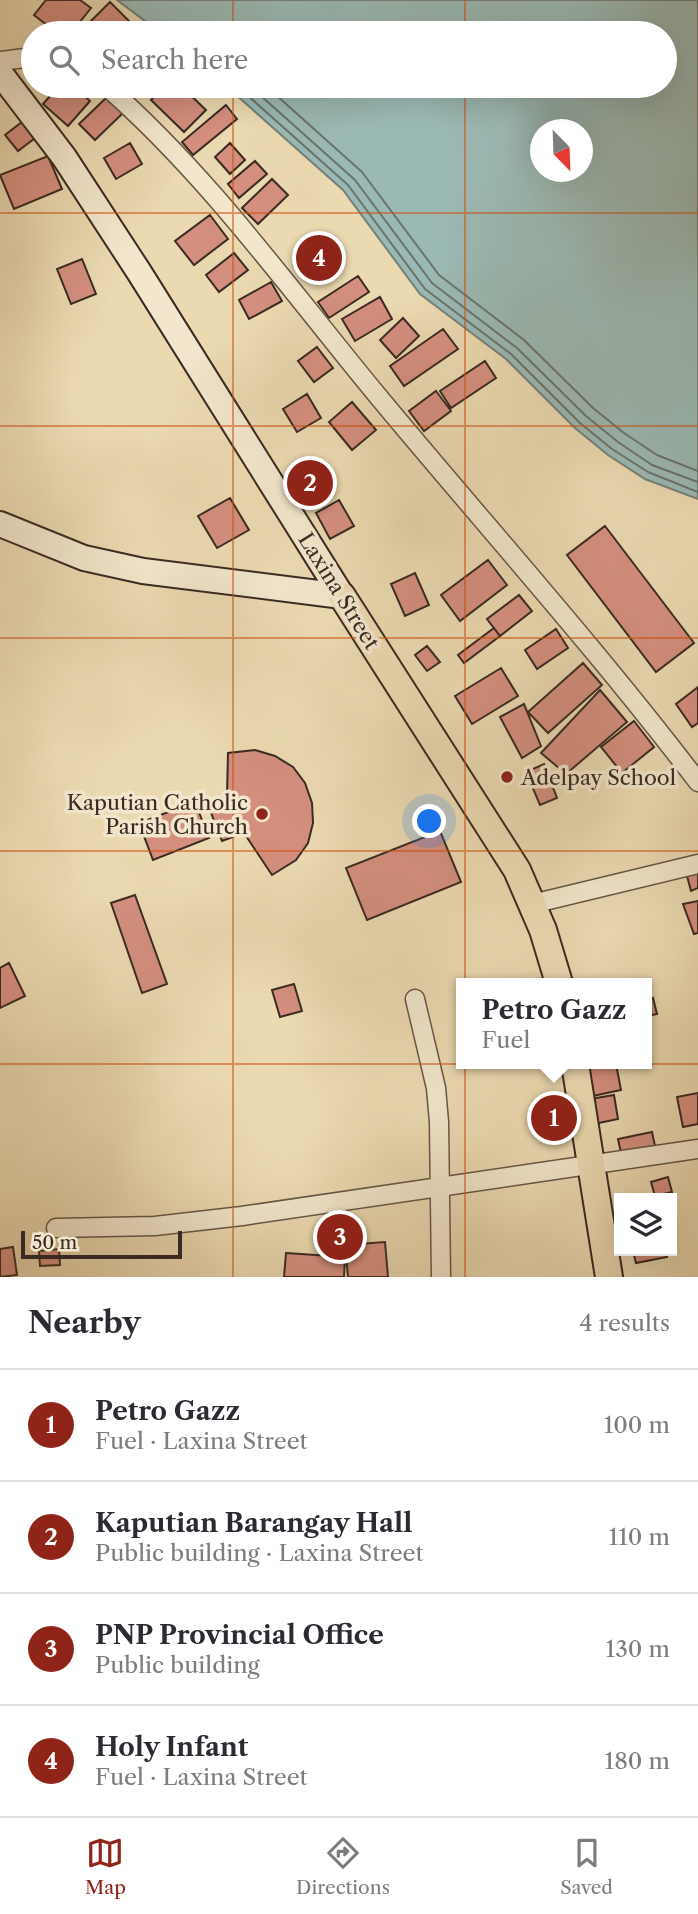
<!DOCTYPE html>
<meta charset="utf-8">
<style>
:root{--surface:#fff;--page:#f7f7f7;--text:#2b2b33;--muted:#7c7c81;--line:#e1e1e2;--accent:#8f2418}
body{margin:0;font-family:"Libre Caslon Text",serif;background:var(--page);color:var(--text)}
.controls{position:absolute;right:21px;bottom:21px;display:grid;overflow:hidden;border-radius:0px;box-shadow:0 7px 28px #0002}
.controls button{width:63px;height:63px;display:grid;place-items:center;padding:0;border:0;border-bottom:2px solid var(--line);background:var(--surface);color:var(--text);font:35px sans-serif}
.compass{position:absolute;left:530px;top:119px;width:63px;height:63px;border-radius:50%;background:var(--surface);box-shadow:0 7px 28px #0002;rotate:157deg}
.scale{position:absolute;left:21px;bottom:18px;width:161px;box-sizing:border-box;padding-left:7px;border:4px solid #3a2a23;border-top:0;font-size:19px;line-height:24px;white-space:nowrap;color:#3a2a23;-webkit-text-stroke:5px #f2e6cc;paint-order:stroke}
.you{position:absolute;left:430px;top:822px;width:24px;height:24px;margin:-18px;border:5px solid #fff;border-radius:50%;background:#1a73e8;box-shadow:0 0 0 10px #1a73e833}
.badge{display:grid;place-items:center;width:46px;height:46px;border-radius:50%;background:var(--accent);color:#fff;font-size:23px;font-weight:700}
.pin{position:absolute;translate:-50% -50%;border:4px solid #fff;box-shadow:0 2px 7px #0006}
.popup{position:absolute;left:456px;top:978px;width:196px;height:91px;box-sizing:border-box;display:grid;place-content:center;border-radius:0px;background:var(--surface);filter:drop-shadow(0 2px 5px #0005);font-size:23px;white-space:nowrap;color:var(--muted)}
.popup b{font-size:26px;color:var(--text)}
.popup::after{content:'';position:absolute;left:50%;top:100%;margin-left:-14px;border:14px solid transparent;border-top-color:var(--surface)}
.list{margin:0;padding:0;list-style:none}
h2{display:flex;justify-content:space-between;align-items:center;height:91px;margin:0;padding:0 28px;font-size:30px}
h2 small{font-size:23px;font-weight:400;color:var(--muted)}
.list li{display:grid;grid-template-columns:46px 1fr auto;gap:21px;align-items:center;box-sizing:border-box;height:112px;padding:0 28px;border-top:2px solid var(--line)}
.list b{display:block;font-size:26px;white-space:nowrap}
.list p{margin:0;font-size:23px;white-space:nowrap;color:var(--muted)}
.list em{font-size:23px;font-style:normal;color:var(--muted)}
.icon{flex:none;width:38px;height:38px;fill:none;stroke:currentColor;stroke-width:2;stroke-linecap:round;stroke-linejoin:round}
.map{position:relative;flex:none;width:698px;height:1277px;overflow:hidden}
.search{position:absolute;background:var(--surface);box-shadow:0 7px 28px #0002;left:21px;right:21px;top:21px;height:77px;display:flex;align-items:center;gap:18px;box-sizing:border-box;padding:0 24px;border-radius:38px;color:var(--muted);font-size:26px}
.sheet{height:539px;background:var(--surface)}
nav{display:flex;justify-content:space-around;align-items:center;box-sizing:border-box;height:98px;border-top:2px solid var(--line);background:var(--surface);font-size:19px;color:var(--muted)}
nav a{display:grid;justify-items:center;gap:4px}
nav .on{color:var(--accent)}
.map>svg:first-child{display:block}
.water{fill:#9bb9b4;stroke:#74807a;stroke-width:2;fill-rule:evenodd}
.lines{fill:none;stroke-linecap:round;stroke-linejoin:round}
.shore{stroke:#6a726c;stroke-width:2}
.building{fill:#d48f7f;stroke:#3a2a23;stroke-width:2}
.street-casing{stroke:#665646;stroke-width:21}
.secondary-casing{stroke:#3a2a23;stroke-width:28}
.primary-casing{stroke:#3a2a23;stroke-width:30}
.street{stroke:#f2e6cc;stroke-width:18}
.secondary{stroke:#f2e6cc;stroke-width:24}
.primary{stroke:#ebd9b1;stroke-width:26}
.grid{fill:none;stroke:#ce520f;stroke-width:2;stroke-opacity:0.55}
.poi-dot{fill:#8f2418;stroke:#f2e6cc;stroke-width:2.5}
.labels{text-anchor:middle;dominant-baseline:central;stroke-width:7;stroke-linejoin:round;paint-order:stroke}
.street-label{font-size:21px;fill:#3a2a23;stroke:#f2e6cc}
.poi-label{font-size:21px;fill:#3a2a23;stroke:#f2e6cc;text-anchor:start}
</style>
<div class="map">
<svg width="698" height="1277" viewBox="0 0 698 1277">
<rect width="100%" height="100%" fill="#ebd9b1"/>
<filter id="stains"><feTurbulence type="fractalNoise" baseFrequency=".00286" numOctaves="4"/><feColorMatrix values="0 0 0 0 .2 0 0 0 0 .09 0 0 0 0 .02 0 0 0 .5 -.17"/></filter>
<radialGradient id="worn" r=".72"><stop offset=".6" stop-color="#630" stop-opacity="0"/><stop offset="1" stop-color="#630" stop-opacity=".3"/></radialGradient>
<path class="water" d="M117,0H698V499L645,479L608,455L575,428L506,359L420,294L343,190L226,86H665V33H161ZM540,130H582V172H540Z"/>
<g class="lines">
<path class="shore" d="M237,86L348,185L425,289L511,354L580,423L612,449L648,472L698,492
M250,86L355,180L432,283L517,348L586,416L618,442L652,465L698,482
M266,86L362,172L439,275L524,340L593,408L624,433L657,455L698,471"/>
</g>
<path class="building" d="M46,0H80L91,8L71,33H57L34,15Z
M110,2L134,26L127,33H97L88,24Z
M59,86H73L90,101L68,126L43,104Z
M164,86H181L206,110L184,132L151,100Z
M108,96L124,112L95,140L79,124Z
M226,105L237,119L193,155L182,142Z
M22,122L35,138L18,151L5,135Z
M130,143L142,164L116,179L104,158Z
M230,143L245,160L230,174L215,157Z
M48,156L62,189L14,209L0,175Z
M255,161L267,174L239,198L228,184Z
M272,179L288,195L258,224L242,208Z
M210,215L228,239L194,265L175,241Z
M320,245L332,262L318,272L306,255Z
M234,253L248,270L219,292L206,275Z
M82,259L96,294L71,304L57,269Z
M358,276L369,292L329,318L318,302Z
M271,282L282,301L249,319L239,300Z
M380,297L392,319L355,341L342,319Z
M403,318L419,336L396,358L380,340Z
M443,329L458,349L404,386L390,366Z
M317,347L333,368L314,382L298,361Z
M485,361L496,378L451,408L440,391Z
M436,391L451,411L424,431L409,411Z
M307,394L321,418L297,432L283,409Z
M352,402L376,430L352,450L329,422Z
M230,498L249,530L217,548L198,516Z
M339,500L354,526L330,539L316,513Z
M605,526L694,643L656,672L567,555Z
M488,560L507,585L460,621L441,595Z
M415,573L429,605L405,616L391,584Z
M519,595L532,611L500,636L487,619Z
M494,628L500,636L464,663L458,655Z
M556,629L568,648L537,669L525,650Z
M427,646L440,662L427,671L415,655Z
M583,663L602,685L548,733L528,712Z
M501,668L518,696L472,724L455,696Z
M698,687V723L692,727L676,704Z
M600,690L627,722L566,774L541,753Z
M524,704L541,746L522,758L500,717Z
M634,721L654,747L622,773L601,747Z
M255,750L275,756L293,767L305,783L312,803L313,823L308,843L296,860L272,875L244,833L222,841L208,805L227,796L228,753Z
M544,764L557,798L540,805L526,772Z
M195,802L209,838L153,860L139,823Z
M440,831L461,882L367,920L346,868Z
M698,873V888L691,891L687,876Z
M135,895L167,984L142,993L111,903Z
M698,901V933L694,934L683,904Z
M9,963L25,996L0,1008V968Z
M294,984L302,1011L280,1017L272,990Z
M653,998L657,1014L647,1016V1000Z
M602,1064H616L621,1090L588,1097L581,1068Z
M698,1093V1124L683,1127L677,1097Z
M614,1095L618,1119L594,1124L590,1099Z
M652,1132L655,1146L621,1153L618,1139Z
M668,1177L672,1192L655,1196L651,1182Z
M619,1213V1226L612,1227L609,1215Z
M385,1242L388,1277H348L345,1245Z
M13,1247L17,1275L0,1277V1249Z
M59,1249L60,1265L40,1266L39,1251Z
M633,1251H666L667,1257L636,1263Z
M286,1253L345,1257L344,1277H284Z"/>
<g class="lines">
<g class="street-casing">
<path id="street" d="M0,61L33,57
M106,86C209,176 290,290 377,395C484,524 596,648 698,782
M532,904L698,864
M415,999L436,1088L439,1122L441,1277
M56,1228L155,1226L242,1216L698,1149"/>
</g>
<g class="secondary-casing">
<path id="secondary" d="M0,73L64,157L139,272L342,596
M0,524L84,558L143,571L342,596"/>
</g>
<g class="primary-casing">
<path id="primary" d="M342,596L517,870L543,930L559,983
M575,1064L609,1277"/>
</g>
<use href="#street" class="street"/>
<use href="#secondary" class="secondary"/>
<use href="#primary" class="primary"/>
</g>
<path class="grid" d="M233,0V33M465,0V33M233,86V1277M465,86V1277M0,213H698M0,426H698M0,638H698M0,851H698M0,1064H698"/>
<g class="poi-dot">
<circle cx="507" cy="777" r="7"/>
<circle cx="262" cy="814" r="7"/>
</g>
<g class="labels">
<g class="street-label">
<text transform="translate(339 591) rotate(58)">Laxina Street</text>
</g>
<g class="poi-label">
<text x="521" y="777">Adelpay School</text>
<text x="248" y="802" text-anchor="end">Kaputian Catholic<tspan x="248" dy="24">Parish Church</tspan></text>
</g>
</g>
<rect width="100%" height="100%" filter="url(#stains)"/>
<rect width="100%" height="100%" fill="url(#worn)"/>
</svg>
<div class="controls">
<button><svg class="icon" aria-label="layers" viewBox="0 0 24 24"><path d="M12 4l9 5-9 5-9-5zM3 14l9 5 9-5"/></svg></button>
</div>
<svg class="compass" viewBox="-18 -18 36 36"><path d="M0-13l5 13h-10z" fill="#e53935"/><path d="M0 13l5-13h-10z" fill="#7c7c81"/></svg>
<div class="scale">50 m</div>
<div class="you"></div>
<div class="pin badge" style="left:554px;top:1118px">1</div>
<div class="popup"><b>Petro Gazz</b>Fuel</div>
<div class="pin badge" style="left:310px;top:483px">2</div>
<div class="pin badge" style="left:340px;top:1237px">3</div>
<div class="pin badge" style="left:319px;top:258px">4</div>
<div class="search"><svg class="icon" aria-label="search" viewBox="0 0 24 24"><circle cx="10" cy="10" r="6"/><path d="M15 15l6 6"/></svg>Search here</div>
</div>
<section class="sheet">
<h2>Nearby<small>4 results</small></h2>
<ul class="list">
<li><span class="badge">1</span><div><b>Petro Gazz</b><p>Fuel · Laxina Street</p></div><em>100 m</em></li>
<li><span class="badge">2</span><div><b>Kaputian Barangay Hall</b><p>Public building · Laxina Street</p></div><em>110 m</em></li>
<li><span class="badge">3</span><div><b>PNP Provincial Office</b><p>Public building</p></div><em>130 m</em></li>
<li><span class="badge">4</span><div><b>Holy Infant</b><p>Fuel · Laxina Street</p></div><em>180 m</em></li>
</ul>
</section>
<nav>
<a class="on"><svg class="icon" aria-label="map" viewBox="0 0 24 24"><path d="M3 6l6-2 6 2 6-2v14l-6 2-6-2-6 2zM9 4v14M15 6v14"/></svg>Map</a>
<a><svg class="icon" aria-label="directions" viewBox="0 0 24 24"><path d="M12 3l9 9-9 9-9-9zM9 14v-3h6M13 9l2 2-2 2"/></svg>Directions</a>
<a><svg class="icon" aria-label="saved" viewBox="0 0 24 24"><path d="M7 4h10v16l-5-4-5 4z"/></svg>Saved</a>
</nav>
